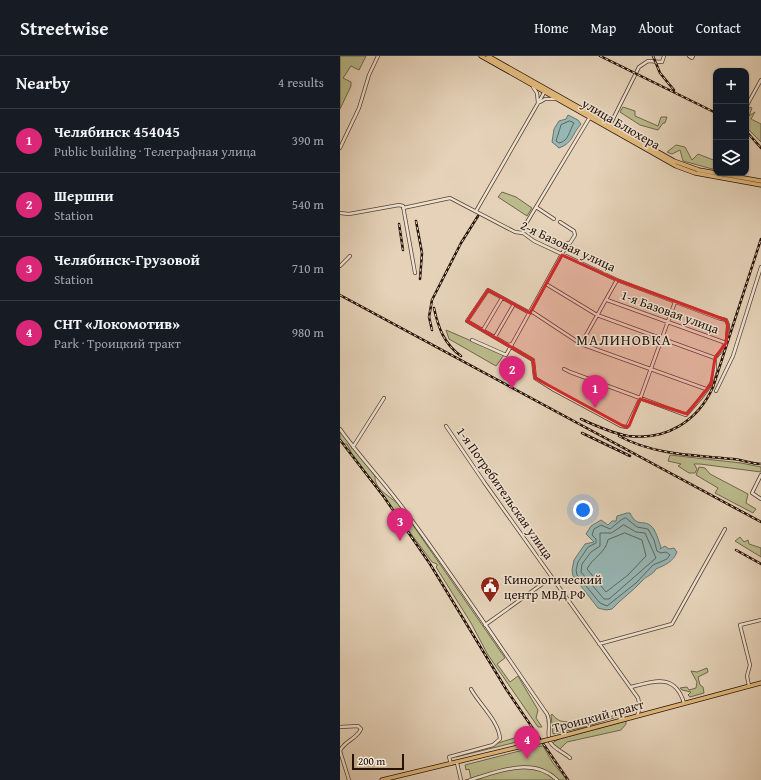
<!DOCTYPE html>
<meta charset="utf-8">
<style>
:root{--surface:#171b24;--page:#20242c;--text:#f1f3f6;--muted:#9ea1a6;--line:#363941;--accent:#db2777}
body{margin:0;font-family:"Gentium Book Plus",serif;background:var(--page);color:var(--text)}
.controls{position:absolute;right:12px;top:12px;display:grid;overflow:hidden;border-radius:8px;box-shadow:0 1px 3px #0004}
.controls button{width:36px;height:36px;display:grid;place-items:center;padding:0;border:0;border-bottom:1px solid var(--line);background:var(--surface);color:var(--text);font:20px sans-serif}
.scale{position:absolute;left:12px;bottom:10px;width:52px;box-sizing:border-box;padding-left:4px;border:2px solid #251108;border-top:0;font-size:11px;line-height:14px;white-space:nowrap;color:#251108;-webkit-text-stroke:3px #eee2d1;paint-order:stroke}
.you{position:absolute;left:243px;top:454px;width:14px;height:14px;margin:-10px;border:3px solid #fff;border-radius:50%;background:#1a73e8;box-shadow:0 0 0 6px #1a73e833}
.badge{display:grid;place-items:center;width:26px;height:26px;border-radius:50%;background:var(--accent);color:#fff;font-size:13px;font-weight:700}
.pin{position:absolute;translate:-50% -33px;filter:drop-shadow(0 1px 2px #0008)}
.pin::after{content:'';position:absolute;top:21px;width:14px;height:12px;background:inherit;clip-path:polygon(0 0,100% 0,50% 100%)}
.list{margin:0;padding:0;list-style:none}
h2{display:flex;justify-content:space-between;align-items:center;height:52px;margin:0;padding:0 16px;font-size:17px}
h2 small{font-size:13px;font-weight:400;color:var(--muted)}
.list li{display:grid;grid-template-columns:26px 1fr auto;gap:12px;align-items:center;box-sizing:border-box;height:64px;padding:0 16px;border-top:1px solid var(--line)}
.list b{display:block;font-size:15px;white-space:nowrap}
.list p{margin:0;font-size:13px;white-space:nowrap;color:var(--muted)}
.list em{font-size:13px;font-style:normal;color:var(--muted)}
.icon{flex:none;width:22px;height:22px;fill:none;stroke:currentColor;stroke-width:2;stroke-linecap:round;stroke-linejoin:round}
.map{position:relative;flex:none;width:421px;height:724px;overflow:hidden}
header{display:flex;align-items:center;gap:24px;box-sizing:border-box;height:56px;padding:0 20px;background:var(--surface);border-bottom:1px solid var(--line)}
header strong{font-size:19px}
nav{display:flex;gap:22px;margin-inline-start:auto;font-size:14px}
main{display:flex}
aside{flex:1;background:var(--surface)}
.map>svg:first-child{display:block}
.green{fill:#baba8b;stroke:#70664a}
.water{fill:#96b6b4;stroke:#69746f}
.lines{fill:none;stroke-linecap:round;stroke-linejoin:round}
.shore{stroke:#5e645e;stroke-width:1}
.minor-casing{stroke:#554134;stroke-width:4}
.major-casing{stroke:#251108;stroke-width:5}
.minor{stroke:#eee2d1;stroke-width:2.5}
.major{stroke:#e2b97c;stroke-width:3.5}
.rail-casing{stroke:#251108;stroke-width:2.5}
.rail{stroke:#eee2d1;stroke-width:1;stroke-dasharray:3;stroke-linecap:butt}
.major-bridge-casing{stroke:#251108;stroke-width:5;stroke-linecap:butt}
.major-bridge{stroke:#e2b97c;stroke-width:3.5}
.marked{fill:#d62828;fill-opacity:0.2;stroke:#d62828;stroke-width:3;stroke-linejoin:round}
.labels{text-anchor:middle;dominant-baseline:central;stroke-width:3;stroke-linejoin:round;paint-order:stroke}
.street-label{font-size:13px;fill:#251108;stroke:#eee2d1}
.poi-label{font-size:13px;fill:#251108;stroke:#eee2d1;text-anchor:start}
.quarter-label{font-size:15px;letter-spacing:1px;fill:#251108;stroke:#eee2d1}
</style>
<header>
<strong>Streetwise</strong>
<nav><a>Home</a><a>Map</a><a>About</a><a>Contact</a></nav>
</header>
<main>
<aside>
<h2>Nearby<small>4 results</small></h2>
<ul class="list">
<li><span class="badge">1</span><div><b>Челябинск 454045</b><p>Public building · Телеграфная улица</p></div><em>390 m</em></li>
<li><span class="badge">2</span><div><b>Шершни</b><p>Station</p></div><em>540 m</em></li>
<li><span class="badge">3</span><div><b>Челябинск-Грузовой</b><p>Station</p></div><em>710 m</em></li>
<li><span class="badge">4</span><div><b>СНТ «Локомотив»</b><p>Park · Троицкий тракт</p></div><em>980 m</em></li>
</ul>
</aside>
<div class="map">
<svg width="421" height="724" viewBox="0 0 421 724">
<rect width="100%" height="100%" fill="#e5d2b8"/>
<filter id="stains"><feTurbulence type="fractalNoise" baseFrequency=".005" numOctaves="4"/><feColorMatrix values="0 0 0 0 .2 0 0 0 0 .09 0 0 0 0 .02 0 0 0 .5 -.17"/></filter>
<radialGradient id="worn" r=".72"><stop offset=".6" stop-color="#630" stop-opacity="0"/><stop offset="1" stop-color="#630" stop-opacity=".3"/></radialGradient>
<path class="green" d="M0,0H26L19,14L11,10L3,22L11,26V30L0,53Z
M283,51L295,55V60L318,70L321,61H327L325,67H323L318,74L300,69L280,56Z
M410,51L412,52L409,60L415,56L411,63L421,68V86L406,71V58Z
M336,89L345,91L352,104L358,98L376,105V114L343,105L340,94L332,98L327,96Z
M162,136L176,141L192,152L187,160L158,141Z
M106,274L164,299L156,310L109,283Z
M0,375L35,420C34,433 50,440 59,449L165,602L157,608L170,626L178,620L198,654L196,662L202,671H198L148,599L131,567L96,511L97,510V508L92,506L12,398L7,388H4L0,383Z
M330,399L401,407L421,411V416L360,408H354L357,413L355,417H349L338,410L341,408L328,405Z
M359,411L365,412L370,418L408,438L406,447L416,453L413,457L375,437L378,432L356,419Z
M400,481L404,486L408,484L409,488L421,492V501L395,485Z
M367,612L368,616L358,621L360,629L363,631L364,637L350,641L348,639L351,636L342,634L340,632L347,631L349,634L356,632L357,626L351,615L357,616Z
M289,656L283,659L245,671L213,678L211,659L212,658C221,670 230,665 243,663L244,667Z
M286,665V668L281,674L227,686L220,693L212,687L219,683Z
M194,676L197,681L116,701V700Z
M199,690H203L213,707L227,724H125L131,723L129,713L126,714L125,709Z"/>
<path class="water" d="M228,59L238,64L241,68C232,78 233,87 219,92L212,86L214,73L219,65L226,63Z
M287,457H290C297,472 303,463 311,470C316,474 318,484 321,491L320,493L325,490L329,493L334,492L337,496C333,506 325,509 316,513C313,519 306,520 302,525C293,535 281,543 272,553L266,554L258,552L233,520L232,514L234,504L245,488L254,486L246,478L251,470L261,464L268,469L272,465H276L277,460Z"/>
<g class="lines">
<path class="shore" d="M230,65L234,67C229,75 229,85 219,87L216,85L221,69Z
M286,462L297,471L308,473L314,484L317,495L321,497L326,496L330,499L327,503L313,509L296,527L267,550L260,547L237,519L236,514L238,506L248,491L256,487V483L252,479L254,473L261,469L270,473L281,464Z
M284,469L296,476L305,477L316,502L269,543H264L241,516L242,508L251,496L260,490V477H271Z
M285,477L302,484L306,500L288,519L266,536L247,513C253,501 265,498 268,484Z"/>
<g class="minor-casing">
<path id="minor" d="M349,0L352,2L353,0
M193,31L197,37L198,47
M200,46L205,43H216
M406,51L421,24
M270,69L299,11L308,5L322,6L324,0
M0,92L19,52L29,19L38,0
M196,151L214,163
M63,152L110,142L175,176L183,177L194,185L277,224L378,262L386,264L388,269L387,283L382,294L375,302V314L371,328L360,343L346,359L230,316L224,313
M136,155L205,35
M0,157L9,158L59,149L63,150L75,217
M183,177V173L187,166L250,61
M0,210L10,200
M206,228L257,259L375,302
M267,244L386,287
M191,255L241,288L366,333
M143,274L162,242
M155,281L174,248
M132,284L166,299L228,187H230L235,179L234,175L220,166
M172,288L168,289L127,265L148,234L190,257
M241,288L277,224
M171,291L193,304L195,322L214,334L281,370L287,371L300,343L335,246
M376,335L393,300L421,211
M106,370L144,426L298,642L300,651L297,660
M0,373C21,403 47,429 68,459C116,524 161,592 207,658C212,668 206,678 210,686C215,694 224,696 230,702
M13,391L44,342
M421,419L412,437L421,443
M145,569L212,521
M259,588L332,568L385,473
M409,630L407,620L410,609L400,569L421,564
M291,631C314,625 335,617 344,647
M0,671L18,670L21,673C17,683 4,685 0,695L9,724
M117,707L121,724
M111,708L109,701L153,689L160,683C159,665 139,648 131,633
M130,724C157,716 193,700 217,724"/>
</g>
<g class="major-casing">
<path id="major" d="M141,0L336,110L355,117L421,129
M148,0L334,105L359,114L421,125
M215,682L421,627
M42,724L195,687"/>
</g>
<use href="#minor" class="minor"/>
<use href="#major" class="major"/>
<g class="rail-casing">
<path id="rail" d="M260,0L376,57
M313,0L320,17L334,34
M406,75L421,92
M76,165L82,197L80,223
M59,168L63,194
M0,239L421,466
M94,252C98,271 104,288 121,300
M92,274L89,261L92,244L121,187L138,160
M241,363C256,370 272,377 288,380C326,385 358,365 373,331L421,183
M242,377L290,400
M279,380C314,399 354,399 393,403C403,404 412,408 421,408
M0,384L44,441L90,508L166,633L228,724
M396,494L421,508"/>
</g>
<use href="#rail" class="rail"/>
<g class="major-bridge-casing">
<path id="major-bridge" d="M195,687L215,682"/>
</g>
<use href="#major-bridge" class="major-bridge"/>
</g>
<path class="marked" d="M222,199L277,224L386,264L388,269L386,287L375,302L371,328L347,358L300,343L289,370L285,371L195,322L193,304L127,265L148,234L190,257Z"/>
<defs>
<g id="civic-pin" transform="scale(1)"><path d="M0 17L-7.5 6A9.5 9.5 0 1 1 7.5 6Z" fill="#8f2418" stroke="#eee2d1"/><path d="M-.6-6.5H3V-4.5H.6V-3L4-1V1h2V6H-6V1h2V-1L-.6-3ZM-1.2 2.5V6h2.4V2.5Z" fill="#fff"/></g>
</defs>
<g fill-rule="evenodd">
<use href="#civic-pin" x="150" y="530"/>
</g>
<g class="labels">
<g class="street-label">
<text transform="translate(281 68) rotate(30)">улица Блюхера</text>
<text transform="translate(228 190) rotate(25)">2-я Базовая улица</text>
<text transform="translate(330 256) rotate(20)">1-я Базовая улица</text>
<text transform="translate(165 437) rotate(55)">1-я Потребительская улица</text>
<text transform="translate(258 660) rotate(-15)">Троицкий тракт</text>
</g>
<g class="poi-label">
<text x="164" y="523">Кинологический<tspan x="164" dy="15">центр МВД РФ</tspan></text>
</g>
<g class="quarter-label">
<text x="284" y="283">МАЛИНОВКА</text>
</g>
</g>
<rect width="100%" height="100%" filter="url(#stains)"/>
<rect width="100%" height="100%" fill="url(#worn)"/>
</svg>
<div class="controls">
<button>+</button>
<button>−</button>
<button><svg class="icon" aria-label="layers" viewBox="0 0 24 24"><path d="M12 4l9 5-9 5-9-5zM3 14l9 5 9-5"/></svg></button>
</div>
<div class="scale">200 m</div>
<div class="you"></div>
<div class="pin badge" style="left:255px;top:352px">1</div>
<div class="pin badge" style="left:172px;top:333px">2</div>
<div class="pin badge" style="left:60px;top:485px">3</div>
<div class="pin badge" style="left:187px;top:703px">4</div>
</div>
</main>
